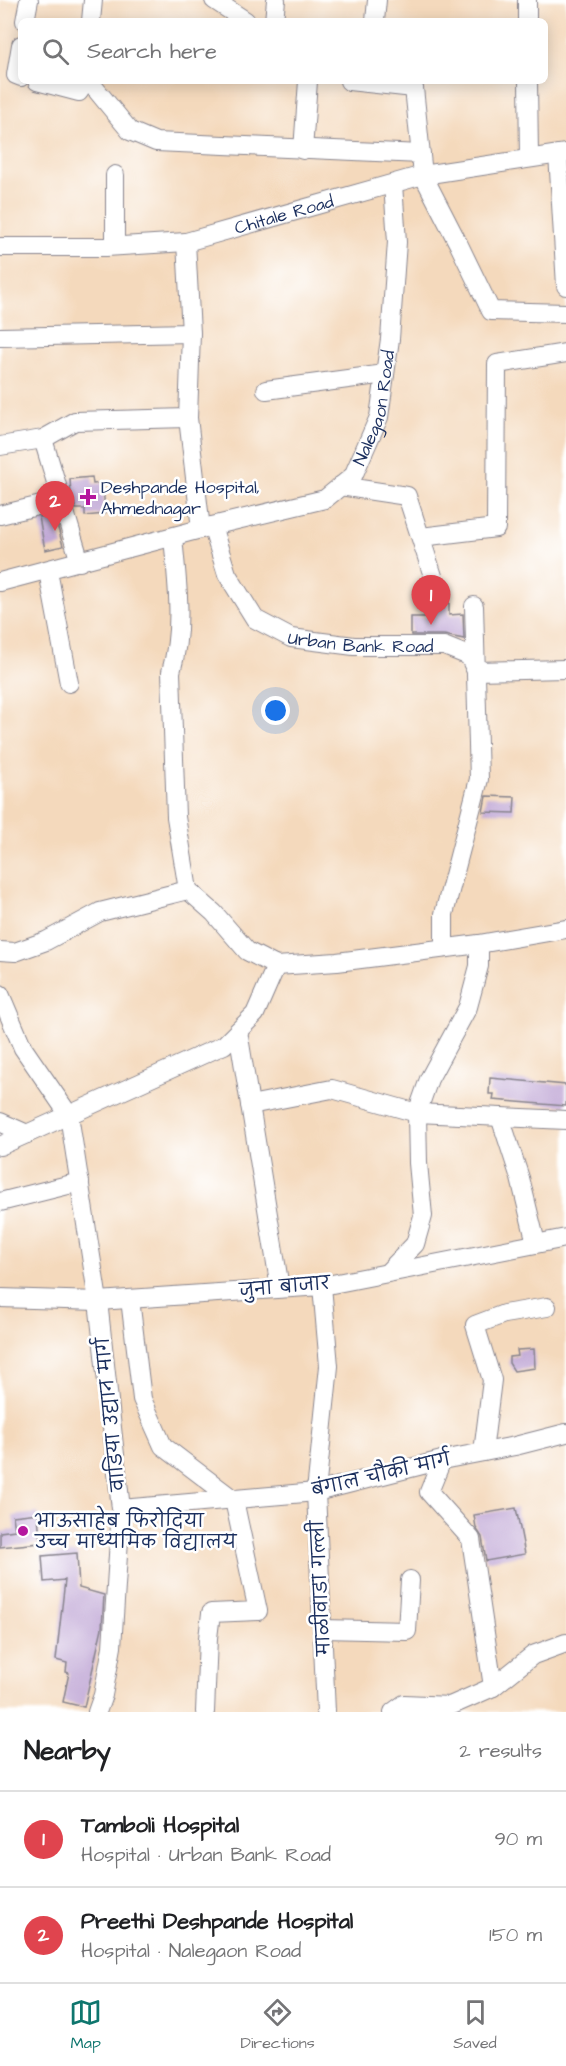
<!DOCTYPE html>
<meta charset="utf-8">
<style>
:root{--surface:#fff;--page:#f6f6f6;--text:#202124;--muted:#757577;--line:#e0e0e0;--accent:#0f766e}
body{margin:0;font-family:"Architects Daughter","Playpen Sans Deva",sans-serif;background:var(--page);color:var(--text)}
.you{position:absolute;left:276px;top:711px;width:21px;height:21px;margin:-15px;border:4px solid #fff;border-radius:50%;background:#1a73e8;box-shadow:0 0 0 9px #1a73e833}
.badge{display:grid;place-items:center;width:39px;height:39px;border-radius:50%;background:var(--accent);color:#fff;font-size:20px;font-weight:700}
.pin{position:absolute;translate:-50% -50px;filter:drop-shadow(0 2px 3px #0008)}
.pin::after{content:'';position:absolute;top:32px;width:21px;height:18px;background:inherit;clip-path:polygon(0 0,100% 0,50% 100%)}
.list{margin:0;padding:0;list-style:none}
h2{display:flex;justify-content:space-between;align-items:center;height:78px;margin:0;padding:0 24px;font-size:26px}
h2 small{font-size:20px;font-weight:400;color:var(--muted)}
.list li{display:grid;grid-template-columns:39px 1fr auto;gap:18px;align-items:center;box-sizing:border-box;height:96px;padding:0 24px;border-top:2px solid var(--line)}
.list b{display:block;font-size:22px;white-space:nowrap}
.list p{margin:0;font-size:20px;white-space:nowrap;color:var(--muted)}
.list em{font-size:20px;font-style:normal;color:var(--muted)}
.icon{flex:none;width:33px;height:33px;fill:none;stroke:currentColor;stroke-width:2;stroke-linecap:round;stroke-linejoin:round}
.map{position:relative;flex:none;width:566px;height:1712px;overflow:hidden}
.search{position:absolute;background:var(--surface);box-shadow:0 3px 15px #0003;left:18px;right:18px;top:18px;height:66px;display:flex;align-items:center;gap:15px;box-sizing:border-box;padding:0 21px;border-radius:9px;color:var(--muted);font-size:22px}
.sheet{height:270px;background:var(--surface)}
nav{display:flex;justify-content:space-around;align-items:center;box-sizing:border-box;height:84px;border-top:2px solid var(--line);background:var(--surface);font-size:16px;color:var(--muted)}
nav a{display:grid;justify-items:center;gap:3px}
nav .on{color:var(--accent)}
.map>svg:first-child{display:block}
.building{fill:#c2aad7}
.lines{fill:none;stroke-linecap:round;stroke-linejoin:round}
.minor-casing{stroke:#88848d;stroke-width:20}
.minor{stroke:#fff;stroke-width:18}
.poi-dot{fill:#b5179e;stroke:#fff;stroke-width:2}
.labels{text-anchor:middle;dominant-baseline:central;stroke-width:5;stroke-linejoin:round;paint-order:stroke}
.street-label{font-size:18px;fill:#1b2f5e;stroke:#fff}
.poi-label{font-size:18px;fill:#1b2f5e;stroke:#fff;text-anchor:start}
</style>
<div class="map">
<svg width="566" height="1712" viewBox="0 0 566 1712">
<rect width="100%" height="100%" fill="#fff"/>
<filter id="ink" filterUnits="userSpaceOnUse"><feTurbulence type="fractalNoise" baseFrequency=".0167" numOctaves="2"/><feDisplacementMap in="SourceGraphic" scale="12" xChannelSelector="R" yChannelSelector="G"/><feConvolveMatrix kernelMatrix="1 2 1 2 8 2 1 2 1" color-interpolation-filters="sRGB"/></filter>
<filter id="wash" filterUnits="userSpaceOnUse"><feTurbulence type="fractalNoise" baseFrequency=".008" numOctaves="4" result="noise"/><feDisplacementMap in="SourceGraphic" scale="24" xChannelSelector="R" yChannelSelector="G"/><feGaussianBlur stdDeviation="1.35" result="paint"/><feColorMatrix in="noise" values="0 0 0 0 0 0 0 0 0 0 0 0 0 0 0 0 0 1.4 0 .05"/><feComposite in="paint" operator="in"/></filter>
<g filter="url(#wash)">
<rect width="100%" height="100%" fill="#f4d9bc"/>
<g id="blocks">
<path class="building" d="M92,477L93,484L103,483L105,514L85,516V509H76L71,495L70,479Z
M54,514L63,546L45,550L39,517Z
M432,603H449V615L463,614L464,639L444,635H411V617H432Z
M486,796L515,797L514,813L483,812Z
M490,1078L566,1085V1106L493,1100L494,1094H489Z
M534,1349L535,1368L514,1371L509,1363V1357L518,1356L517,1350Z
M516,1508L525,1554L486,1561L482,1537L476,1528L474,1515Z
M38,1513L40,1543L0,1547V1532L15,1530L13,1516Z
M77,1553L79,1588L104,1595L102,1628L84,1707L63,1702L69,1673L66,1672L67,1663L56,1660L65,1580L44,1582L42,1556Z"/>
</g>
</g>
<g filter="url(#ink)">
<use href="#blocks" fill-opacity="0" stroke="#88848d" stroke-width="1.5"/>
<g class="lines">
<g class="minor-casing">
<g id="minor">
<path d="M214,0L246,21"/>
<path d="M527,0V21"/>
<path d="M25,21L29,0"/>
<path d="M91,21L93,0"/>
<path d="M274,21L276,0"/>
<path d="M375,21L377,0"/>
<path d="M21,45L16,75L21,77"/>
<path d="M37,81L79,92L86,81"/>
<path d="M89,81L130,131L156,142L421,154"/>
<path d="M349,81L414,88L423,175L459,245L491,311L566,313"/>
<path d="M528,81L529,157"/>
<path d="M303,150L308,81"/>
<path d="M558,154L566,286"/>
<path d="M115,175V246"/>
<path d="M186,242L191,333L188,418L201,529"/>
<path id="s1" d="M0,247H106L186,242L423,175L566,153"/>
<path d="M0,337L191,333"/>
<path d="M266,390L385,374"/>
<path d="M43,439L80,562"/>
<path d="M0,446L43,439L75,421L188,418"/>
<path d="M340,486L407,496L433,576"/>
<path d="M0,515L62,500"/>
<path id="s2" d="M212,526L227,574L255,619L291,638L354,646H444L469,656L476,671L566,669"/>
<path d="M173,537C177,582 184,627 171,672L176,817L188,890"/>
<path d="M421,537L496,528L497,364L566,353"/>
<path d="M48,571L69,683"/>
<path id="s3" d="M0,582L212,526L325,499L353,476L379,417L390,339L397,242L393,184"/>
<path d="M444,948V914L479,779L474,606"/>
<path d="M0,951L15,952L46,941L100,912L188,890L214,913L247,951L276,966L337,962L479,944L566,929"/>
<path d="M0,994L23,1048L69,1115L98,1301L121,1509L112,1647L103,1695L97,1712"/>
<path d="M238,1031L280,1288"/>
<path d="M250,1105L332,1089L417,1113L566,1120"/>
<path d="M500,1117L520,1178L536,1243"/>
<path d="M0,1122L27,1134"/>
<path d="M0,1146L224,1045L255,1014L276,966"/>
<path d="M0,1202L80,1182"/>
<path d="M388,1272L415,1244L423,1216L418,1163L417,1113L429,1079L468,1007L479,966V944"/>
<path d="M322,1286L329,1366L316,1492L326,1712"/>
<path d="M0,1298L98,1301L322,1286L566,1238"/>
<path d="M130,1299L142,1399L163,1446L234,1500L258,1611L211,1613L208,1638L205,1712"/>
<path d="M483,1452L492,1380L475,1325L504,1314L547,1307"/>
<path d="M442,1460L429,1492L471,1539L493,1687"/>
<path d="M121,1509L316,1492L442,1460L515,1446L566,1433"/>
<path d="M323,1629L407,1631L410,1580"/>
<path d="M393,1712L404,1704L450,1706L493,1687L533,1655L566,1643"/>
</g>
</g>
<use href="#minor" class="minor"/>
</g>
</g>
<g class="poi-dot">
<path d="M85 488h6v6h6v6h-6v6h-6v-6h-6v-6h6z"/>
<circle cx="23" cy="1531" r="6"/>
</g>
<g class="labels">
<g class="street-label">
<text stroke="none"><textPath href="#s1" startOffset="288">Chitale Road</textPath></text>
<text stroke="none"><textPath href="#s3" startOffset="444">Nalegaon Road</textPath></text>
<text stroke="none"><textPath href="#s2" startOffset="214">Urban Bank Road</textPath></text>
<text transform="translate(285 1287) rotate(-5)">जुना बाजार</text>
<text transform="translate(111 1414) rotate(-96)">वाडिया उद्यान मार्ग</text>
<text transform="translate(381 1475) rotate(-13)">बंगाल चौकी मार्ग</text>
<text transform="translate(321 1588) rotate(-93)">माळीवाडा गल्ली</text>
</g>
<g class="poi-label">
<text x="101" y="487">Deshpande Hospital,<tspan x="101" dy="21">Ahmednagar</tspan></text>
<text x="35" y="1521">भाऊसाहेब फिरोदिया<tspan x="35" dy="21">उच्च माध्यमिक विद्यालय</tspan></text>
</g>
</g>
</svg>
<div class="you"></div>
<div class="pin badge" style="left:431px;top:625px;background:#e0444e">1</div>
<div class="pin badge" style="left:55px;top:531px;background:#e0444e">2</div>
<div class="search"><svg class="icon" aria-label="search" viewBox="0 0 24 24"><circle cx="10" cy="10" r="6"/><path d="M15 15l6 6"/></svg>Search here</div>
</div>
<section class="sheet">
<h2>Nearby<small>2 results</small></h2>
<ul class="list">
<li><span class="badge" style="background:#e0444e">1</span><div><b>Tamboli Hospital</b><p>Hospital · Urban Bank Road</p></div><em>90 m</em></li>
<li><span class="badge" style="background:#e0444e">2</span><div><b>Preethi Deshpande Hospital</b><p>Hospital · Nalegaon Road</p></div><em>150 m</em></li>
</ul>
</section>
<nav>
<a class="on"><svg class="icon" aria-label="map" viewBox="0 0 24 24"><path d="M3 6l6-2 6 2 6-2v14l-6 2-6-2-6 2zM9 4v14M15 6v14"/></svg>Map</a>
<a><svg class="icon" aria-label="directions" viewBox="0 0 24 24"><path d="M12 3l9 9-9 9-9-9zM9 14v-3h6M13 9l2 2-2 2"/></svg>Directions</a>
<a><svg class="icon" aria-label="saved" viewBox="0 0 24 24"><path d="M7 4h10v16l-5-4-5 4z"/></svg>Saved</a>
</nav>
